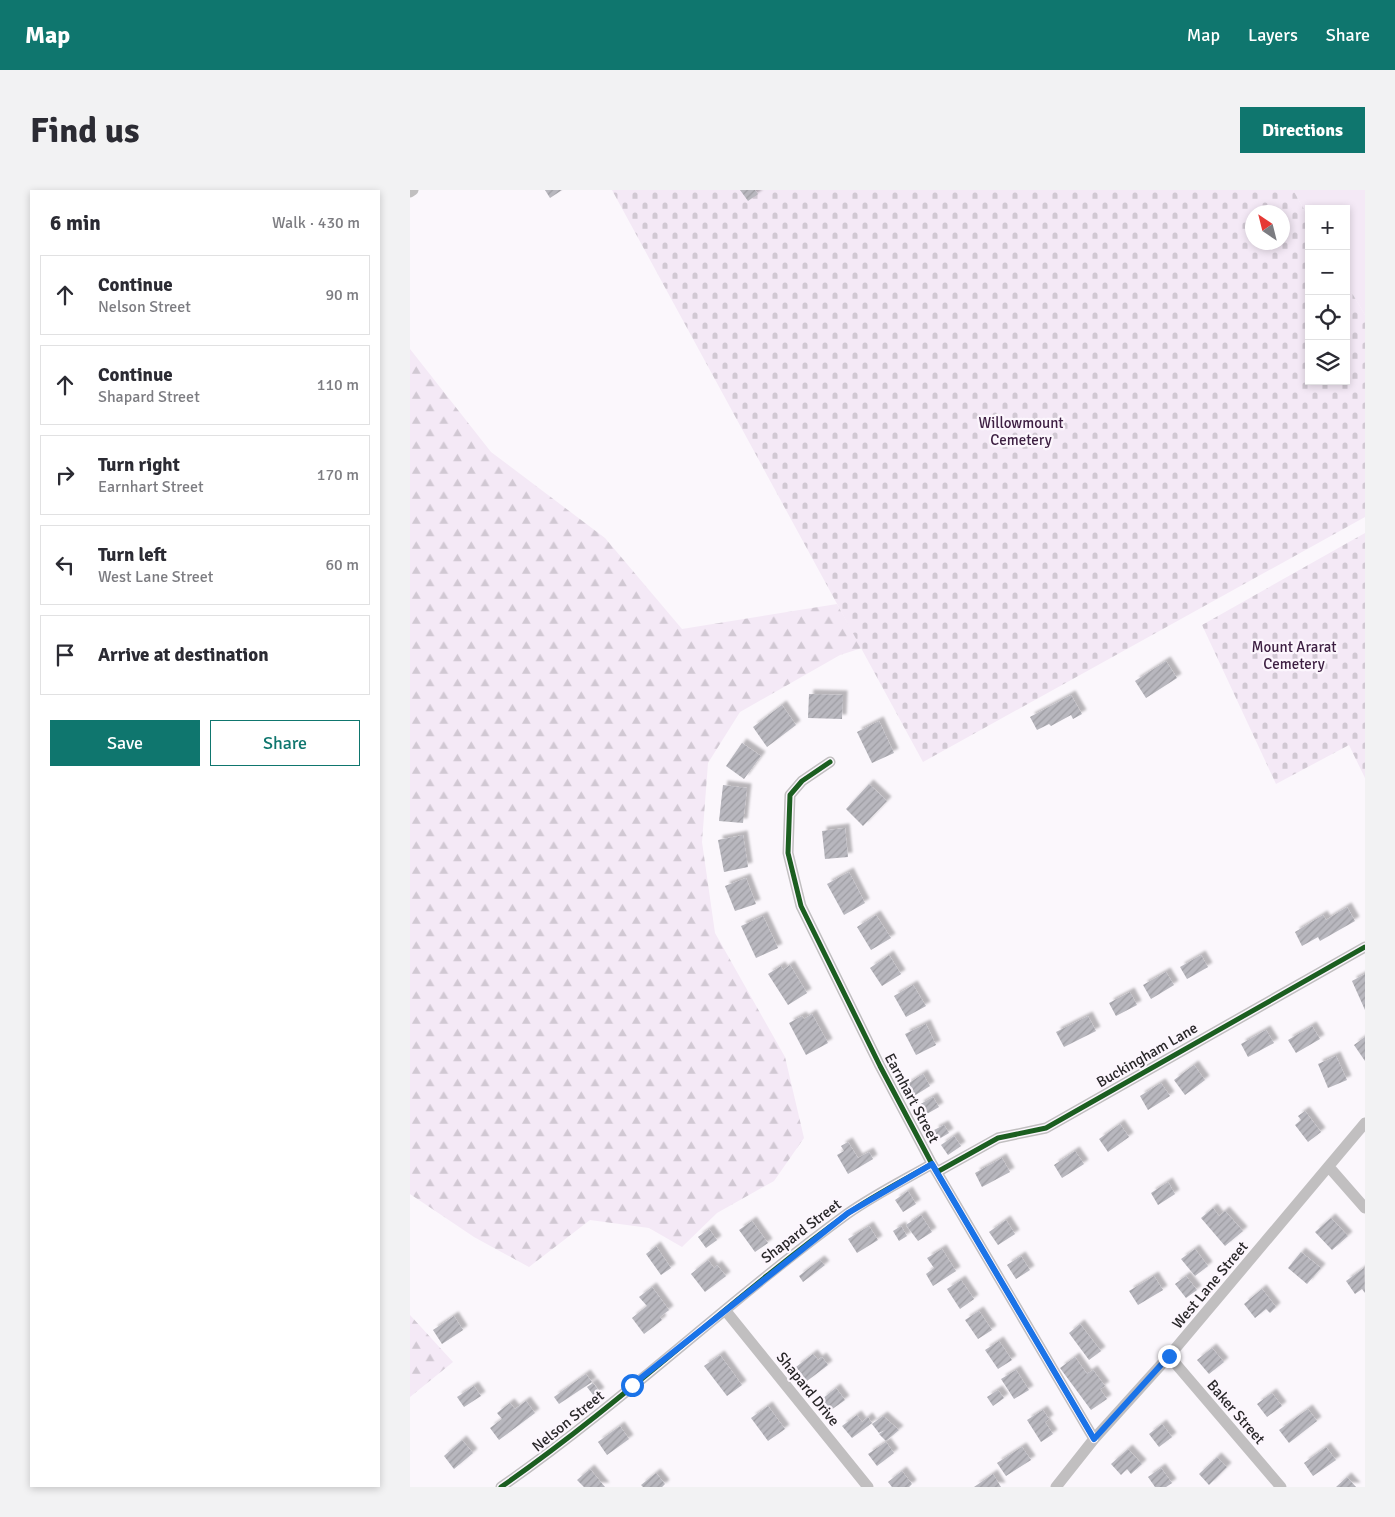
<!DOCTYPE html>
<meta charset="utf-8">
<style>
:root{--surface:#fff;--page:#f2f2f3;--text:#2b2b33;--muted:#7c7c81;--line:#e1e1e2;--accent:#0f766e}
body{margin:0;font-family:Signika,sans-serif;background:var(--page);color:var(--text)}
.controls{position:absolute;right:15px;top:15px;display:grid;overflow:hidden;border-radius:0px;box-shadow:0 2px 8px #0003}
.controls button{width:45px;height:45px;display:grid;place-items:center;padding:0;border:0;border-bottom:1px solid var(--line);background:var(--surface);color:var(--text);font:25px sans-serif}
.compass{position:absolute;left:835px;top:15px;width:45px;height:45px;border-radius:50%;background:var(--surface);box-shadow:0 2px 8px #0003;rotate:325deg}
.stop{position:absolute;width:15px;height:15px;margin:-11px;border:4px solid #1a73e8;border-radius:50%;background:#fff}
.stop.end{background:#1a73e8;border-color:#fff;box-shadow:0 1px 5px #0008}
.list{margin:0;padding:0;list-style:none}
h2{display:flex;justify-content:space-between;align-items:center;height:65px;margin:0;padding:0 20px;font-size:21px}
h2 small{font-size:16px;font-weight:400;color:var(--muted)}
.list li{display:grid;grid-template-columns:32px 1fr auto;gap:15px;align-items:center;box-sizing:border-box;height:80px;margin:0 10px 10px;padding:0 10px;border:1px solid var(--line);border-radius:0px}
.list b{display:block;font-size:19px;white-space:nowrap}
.list p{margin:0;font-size:16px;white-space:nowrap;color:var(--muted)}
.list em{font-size:16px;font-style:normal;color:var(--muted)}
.actions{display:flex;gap:10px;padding:15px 20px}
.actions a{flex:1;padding:11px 0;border:1px solid var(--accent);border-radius:0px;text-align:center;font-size:18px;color:var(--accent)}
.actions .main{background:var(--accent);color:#fff}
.icon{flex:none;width:28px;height:28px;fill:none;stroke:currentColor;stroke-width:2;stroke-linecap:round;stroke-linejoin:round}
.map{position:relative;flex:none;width:955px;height:1297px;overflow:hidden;border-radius:0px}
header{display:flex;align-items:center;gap:30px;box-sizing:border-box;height:70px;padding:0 25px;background:var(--accent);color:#fff}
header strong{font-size:24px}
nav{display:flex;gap:28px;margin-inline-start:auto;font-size:18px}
.intro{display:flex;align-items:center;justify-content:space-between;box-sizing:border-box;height:120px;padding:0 30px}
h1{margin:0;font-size:35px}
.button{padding:12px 22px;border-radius:0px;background:var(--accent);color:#fff;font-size:18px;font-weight:700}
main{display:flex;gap:30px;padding:0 30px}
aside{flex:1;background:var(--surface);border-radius:0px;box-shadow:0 2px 8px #0003}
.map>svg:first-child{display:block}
.green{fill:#f4e9f6}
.forest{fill:url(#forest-firs)}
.cemetery{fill:url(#cemetery-stones);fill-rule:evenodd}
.building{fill:url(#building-hatch);filter:url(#shadow)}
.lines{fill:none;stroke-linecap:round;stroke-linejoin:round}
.minor{stroke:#c1bfc0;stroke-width:11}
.cycleway-casing{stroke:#fcf6fd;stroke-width:8}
.cycleway{stroke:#1b5e20;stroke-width:5}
.route{stroke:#1a73e8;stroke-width:6}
.labels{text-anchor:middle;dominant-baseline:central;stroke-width:4.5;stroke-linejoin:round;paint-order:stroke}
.park-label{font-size:15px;fill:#3d1f42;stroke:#fcf6fd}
.street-label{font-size:15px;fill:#292729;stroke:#fcf6fd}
</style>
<header>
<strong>Map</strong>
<nav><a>Map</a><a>Layers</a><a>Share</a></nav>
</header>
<div class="intro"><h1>Find us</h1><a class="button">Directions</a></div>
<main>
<aside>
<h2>6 min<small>Walk · 430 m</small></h2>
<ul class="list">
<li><svg class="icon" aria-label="ahead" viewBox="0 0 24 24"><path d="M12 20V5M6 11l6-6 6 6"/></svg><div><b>Continue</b><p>Nelson Street</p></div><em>90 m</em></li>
<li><svg class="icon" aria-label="ahead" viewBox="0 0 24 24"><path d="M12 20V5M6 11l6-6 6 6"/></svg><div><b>Continue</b><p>Shapard Street</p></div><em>110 m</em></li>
<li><svg class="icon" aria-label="right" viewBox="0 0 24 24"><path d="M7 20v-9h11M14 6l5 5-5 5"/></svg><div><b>Turn right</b><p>Earnhart Street</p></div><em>170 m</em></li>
<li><svg class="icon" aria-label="left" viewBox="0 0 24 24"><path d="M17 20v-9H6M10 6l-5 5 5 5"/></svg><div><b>Turn left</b><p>West Lane Street</p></div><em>60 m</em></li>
<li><svg class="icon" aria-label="arrive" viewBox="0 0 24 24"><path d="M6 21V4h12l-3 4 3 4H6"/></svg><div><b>Arrive at destination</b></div></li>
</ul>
<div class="actions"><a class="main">Save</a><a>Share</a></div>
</aside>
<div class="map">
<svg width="955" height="1297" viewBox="0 0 955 1297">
<defs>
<pattern id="forest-firs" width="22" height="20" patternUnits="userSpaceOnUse" patternTransform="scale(1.25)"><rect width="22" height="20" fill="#f4e9f6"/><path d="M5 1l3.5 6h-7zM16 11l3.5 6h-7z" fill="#d1c8d3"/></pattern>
<pattern id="cemetery-stones" width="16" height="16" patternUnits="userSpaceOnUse" patternTransform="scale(1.25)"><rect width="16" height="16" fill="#f4e9f6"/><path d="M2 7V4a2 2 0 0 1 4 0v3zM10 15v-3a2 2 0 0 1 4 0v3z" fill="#d1c8d3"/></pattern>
<pattern id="building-hatch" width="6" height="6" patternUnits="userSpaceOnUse" patternTransform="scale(1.25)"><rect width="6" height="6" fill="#b8b7be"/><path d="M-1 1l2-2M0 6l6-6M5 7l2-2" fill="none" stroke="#9e9da3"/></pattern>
<filter id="shadow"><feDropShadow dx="4.5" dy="-4.5" stdDeviation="1" flood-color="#0004"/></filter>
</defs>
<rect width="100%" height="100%" fill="#fbf7fc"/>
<path class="green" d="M883,0H955V125L936,93V19H899V28Z"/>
<path class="forest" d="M0,159L81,262L195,348L272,439L427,414L452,458L430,465L330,522L298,573L292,652L305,743L375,867L394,948L364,991L307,1023L272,1057L239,1038L180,1030L119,1077L64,1047L0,1004Z
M0,1125L43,1172L0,1207Z"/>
<path class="cemetery" d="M202,0H883L899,28V191H936V93L955,125V327L513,572ZM842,22H872V52H842Z
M955,343V588L939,555L866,594L792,435Z"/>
<path class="building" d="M135,0H152L140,8Z
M330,0H345L348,4L338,11Z
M756,471L767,488L736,508L725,491Z
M399,504L433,505L432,529L398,528Z
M661,505L672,524L663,529L661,525L641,536L639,534L627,540L620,527Z
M372,515L386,535L357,557L343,537Z
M469,531L484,563L462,573L447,542Z
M332,553L351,566L334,589L316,576Z
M459,594L477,611L453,636L436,619Z
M313,595L337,598L333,633L309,631Z
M435,638L438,667L415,669L412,641Z
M333,645L338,677L314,682L308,650Z
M439,682L455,713L434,725L417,694Z
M336,688L346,714L325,721L315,696Z
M937,717L945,731L910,751L908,747L892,756L885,742L913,725L916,730Z
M466,725L481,748L461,760L447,737Z
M353,726L368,758L346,768L331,736Z
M479,765L491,784L472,796L460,778Z
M791,765L798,777L777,789L770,777Z
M380,775L397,803L378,815L358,784L371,776L373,780Z
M756,782L764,795L741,809L733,795Z
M955,784V820L942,791Z
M503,795L516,816L496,827L484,806Z
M720,802L727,815L706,826L699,813Z
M402,824L418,853L396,865L379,833L392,826L394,829Z
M678,826L686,841L654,857L646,842Z
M516,834L526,855L506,865L495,844Z
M902,836L910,849L886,863L878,850Z
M856,840L864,853L838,867L831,854Z
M955,847V871L944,855Z
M926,866L937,890L918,898L908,874Z
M784,875L795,890L775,905L764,890Z
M513,884L520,896L504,906L496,895Z
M751,893L760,906L738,920L730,906Z
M523,907L529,917L515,925L509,915Z
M895,921L911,942L898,952L885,935L891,930L888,926Z
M710,934L719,947L698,962L689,949Z
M534,935L539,943L529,949L524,940Z
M544,946L551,956L538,965L531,955Z
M438,952L448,968L459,962L463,969L438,984L427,965L434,961L431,956Z
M665,961L674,974L652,988L644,975Z
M592,968L600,982L572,997L565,983Z
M758,992L765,1004L748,1015L741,1003Z
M498,1001L506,1014L493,1022L485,1010Z
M803,1018L809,1026L815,1021L833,1041L815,1056L791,1028Z
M511,1025L522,1042L508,1051L496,1035Z
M921,1028L938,1046L922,1060L905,1042Z
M596,1030L605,1044L588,1055L579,1042Z
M342,1031L358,1053L345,1062L329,1040Z
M459,1036L468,1050L447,1063L438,1049Z
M491,1036L497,1046L489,1051L483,1041Z
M299,1039L307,1050L296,1058L288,1047Z
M246,1056L261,1078L251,1085L236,1064Z
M532,1059L546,1081L523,1096L516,1084L524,1078L517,1068Z
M785,1059L798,1076L785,1086L771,1069Z
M891,1062L911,1078L897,1094L878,1078Z
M611,1066L620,1080L606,1089L597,1075Z
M298,1070L304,1078L307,1075L316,1086L295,1102L281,1084Z
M410,1070L415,1075L393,1092L389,1086Z
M954,1078L955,1103L952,1099L945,1104L936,1091Z
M744,1086L753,1100L728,1115L719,1101Z
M776,1086L787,1100L776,1108L765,1094Z
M551,1090L564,1109L550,1119L537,1099Z
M242,1097L259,1120L250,1127L252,1130L234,1144L222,1128L237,1116L229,1107Z
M852,1099L866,1117L860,1123L856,1119L845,1128L834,1114Z
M569,1121L582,1140L568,1149L555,1130Z
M44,1126L53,1140L32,1154L23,1140Z
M670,1134L691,1161L679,1170L659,1143Z
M589,1151L602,1170L588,1179L575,1160Z
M802,1158L814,1172L799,1184L787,1170Z
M403,1164L408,1170L412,1167L418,1175L397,1191L386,1177Z
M310,1165L332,1195L317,1206L294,1176Z
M665,1167L677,1184L683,1180L695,1196L690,1199L697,1209L681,1220L650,1178Z
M606,1180L619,1200L604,1209L591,1189Z
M176,1184L182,1192L149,1214L144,1207Z
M183,1193L190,1202L184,1206L177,1197Z
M64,1196L71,1206L54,1217L47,1207Z
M426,1198L435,1210L421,1220L412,1209Z
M588,1200L594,1208L583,1216L577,1207Z
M862,1203L872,1216L857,1227L847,1214Z
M116,1211L125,1223L89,1250L80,1238L92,1229L87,1223L100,1213L105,1219Z
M358,1216L375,1239L358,1251L341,1228Z
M898,1219L907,1231L879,1253L869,1240Z
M633,1220L639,1229L635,1232L643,1244L631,1252L617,1230Z
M447,1225L452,1232L458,1227L462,1233L442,1248L432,1236Z
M473,1226L489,1240L476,1251L469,1244L475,1240L469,1243L462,1234Z
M752,1234L762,1247L749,1257L739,1244Z
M210,1236L219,1249L197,1265L188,1252Z
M52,1250L63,1263L44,1279L34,1266Z
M476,1252L484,1263L467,1276L458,1264Z
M612,1257L621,1270L596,1286L587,1273Z
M916,1257L926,1270L903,1286L894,1273Z
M718,1259L732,1274L721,1284L717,1279L711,1285L701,1274Z
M807,1267L817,1277L799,1295L789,1284Z
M751,1278L762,1293L756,1297H745L738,1287Z
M180,1279L195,1297H174L167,1290Z
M492,1281L502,1294L499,1297H482L478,1292Z
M246,1283L255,1294L252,1297H233L231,1295Z
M583,1284L591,1297H564Z
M937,1287L946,1297H926Z"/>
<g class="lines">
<path class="minor" d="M0,2L3,0
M420,572L392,591L380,605L378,663L391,716L470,876L522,974L684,1249
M919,977L955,1018
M527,982L588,948L636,938L955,757
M315,1120L458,1297
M759,1166L871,1297
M91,1297C212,1213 318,1111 437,1024C464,1005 494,990 522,974
M646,1297L684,1249L759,1166L955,933"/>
<g class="cycleway-casing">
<path id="cycleway" d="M420,572L392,591L380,605L378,663L391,716L470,876L522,974L684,1249
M527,982L588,948L636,938L955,757
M91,1297C212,1213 318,1111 437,1024C464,1005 494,990 522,974"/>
</g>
<use href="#cycleway" class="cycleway"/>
</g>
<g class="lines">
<path class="route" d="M222,1195L438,1023L522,974L684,1249L759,1166"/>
</g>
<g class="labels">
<g class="park-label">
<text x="611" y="233">Willowmount<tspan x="611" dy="17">Cemetery</tspan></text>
<text x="884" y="457">Mount Ararat<tspan x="884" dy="17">Cemetery</tspan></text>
</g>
<g class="street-label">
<text transform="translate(737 865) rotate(-30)">Buckingham Lane</text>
<text transform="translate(502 908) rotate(62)">Earnhart Street</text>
<text transform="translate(391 1041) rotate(-37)">Shapard Street</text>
<text transform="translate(800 1095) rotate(-50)">West Lane Street</text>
<text transform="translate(398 1199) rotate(51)">Shapard Drive</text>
<text transform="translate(826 1222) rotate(49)">Baker Street</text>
<text transform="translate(158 1231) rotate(-39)">Nelson Street</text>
</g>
</g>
</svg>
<div class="controls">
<button>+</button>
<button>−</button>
<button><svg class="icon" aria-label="locate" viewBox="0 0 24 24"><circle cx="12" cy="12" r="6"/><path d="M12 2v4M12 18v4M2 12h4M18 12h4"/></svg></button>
<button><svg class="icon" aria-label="layers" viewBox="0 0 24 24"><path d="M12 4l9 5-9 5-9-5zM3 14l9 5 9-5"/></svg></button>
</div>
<svg class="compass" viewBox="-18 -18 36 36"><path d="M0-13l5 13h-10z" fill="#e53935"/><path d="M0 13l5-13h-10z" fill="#7c7c81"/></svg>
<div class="stop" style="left:222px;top:1195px"></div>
<div class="stop end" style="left:759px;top:1166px"></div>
</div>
</main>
